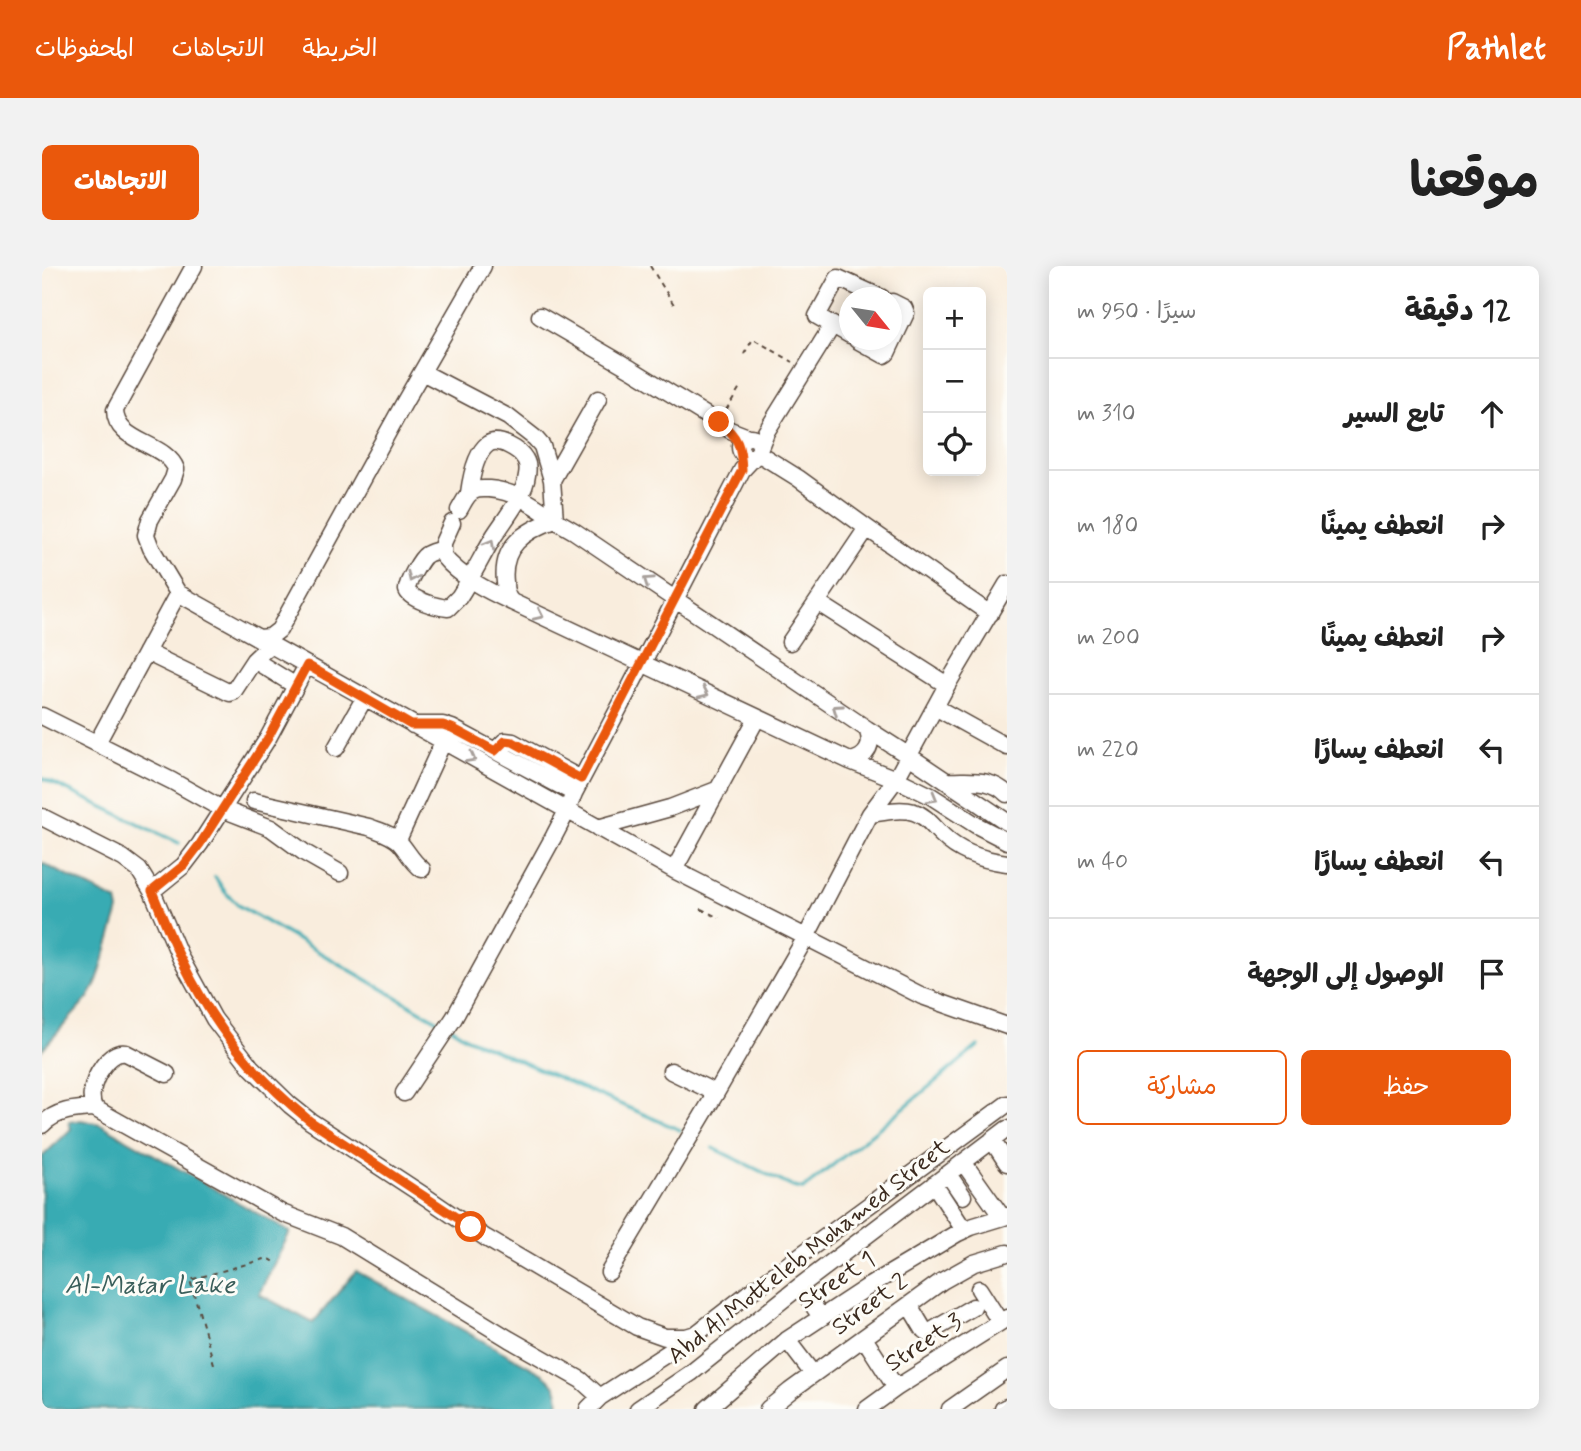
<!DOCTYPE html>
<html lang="ar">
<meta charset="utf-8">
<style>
:root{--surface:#fff;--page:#f2f2f2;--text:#222;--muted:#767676;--line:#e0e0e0;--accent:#ea580c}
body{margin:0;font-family:Mynerve,"Playpen Sans Arabic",sans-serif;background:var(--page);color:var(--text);direction:rtl}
.controls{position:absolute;right:21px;top:21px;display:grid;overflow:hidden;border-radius:10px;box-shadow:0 4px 18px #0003}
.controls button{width:63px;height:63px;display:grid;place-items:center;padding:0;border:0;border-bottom:2px solid var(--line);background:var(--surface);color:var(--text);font:35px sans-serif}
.compass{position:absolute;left:797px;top:21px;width:63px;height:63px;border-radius:50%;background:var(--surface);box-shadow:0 4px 18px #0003;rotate:120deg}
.stop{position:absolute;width:21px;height:21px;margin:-16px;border:5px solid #ea580c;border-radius:50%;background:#fff}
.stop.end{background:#ea580c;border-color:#fff;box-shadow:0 2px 7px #0008}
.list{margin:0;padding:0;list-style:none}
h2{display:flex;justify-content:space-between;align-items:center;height:91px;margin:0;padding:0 28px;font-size:30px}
h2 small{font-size:23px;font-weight:400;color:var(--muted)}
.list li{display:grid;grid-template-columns:46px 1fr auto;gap:21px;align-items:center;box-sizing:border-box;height:112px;padding:0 28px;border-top:2px solid var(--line)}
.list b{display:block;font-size:26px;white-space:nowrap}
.list em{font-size:23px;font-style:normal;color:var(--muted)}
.actions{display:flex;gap:14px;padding:21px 28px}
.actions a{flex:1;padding:16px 0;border:2px solid var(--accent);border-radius:10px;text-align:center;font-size:24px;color:var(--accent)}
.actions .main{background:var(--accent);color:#fff}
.icon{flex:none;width:38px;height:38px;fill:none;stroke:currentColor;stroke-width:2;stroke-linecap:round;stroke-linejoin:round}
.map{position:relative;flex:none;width:965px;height:1143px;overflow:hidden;direction:ltr;border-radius:10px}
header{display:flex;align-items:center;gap:42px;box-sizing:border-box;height:98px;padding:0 35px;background:var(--accent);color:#fff}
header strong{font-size:33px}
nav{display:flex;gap:38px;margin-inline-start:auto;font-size:24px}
.intro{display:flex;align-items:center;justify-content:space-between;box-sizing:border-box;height:168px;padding:0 42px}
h1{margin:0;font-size:49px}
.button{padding:18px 32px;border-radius:10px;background:var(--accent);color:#fff;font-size:24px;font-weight:700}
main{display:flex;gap:42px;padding:0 42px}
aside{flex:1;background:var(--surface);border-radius:10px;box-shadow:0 4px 18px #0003}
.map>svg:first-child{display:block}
.water{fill:#39abb3;stroke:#3a6a68;stroke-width:2}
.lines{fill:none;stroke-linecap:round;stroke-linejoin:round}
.stream{stroke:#39abb3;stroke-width:3.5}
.minor-casing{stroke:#58473b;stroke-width:19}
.path{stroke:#58473b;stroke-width:2;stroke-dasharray:5 5;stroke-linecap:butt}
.minor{stroke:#fff;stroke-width:16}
.oneway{stroke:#a79f9a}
.route{stroke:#ea580c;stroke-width:9}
.labels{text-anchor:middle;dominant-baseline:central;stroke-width:6;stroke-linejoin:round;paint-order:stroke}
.street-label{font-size:24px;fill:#3b2a1e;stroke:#fdfcf7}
.water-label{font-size:26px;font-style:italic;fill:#3a5e5a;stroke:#fdfcf7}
</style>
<header>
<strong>Pathlet</strong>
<nav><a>الخريطة</a><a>الاتجاهات</a><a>المحفوظات</a></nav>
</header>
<div class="intro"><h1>موقعنا</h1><a class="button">الاتجاهات</a></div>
<main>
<aside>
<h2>12 دقيقة<small>سيرًا · 950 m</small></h2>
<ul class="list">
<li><svg class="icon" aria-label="ahead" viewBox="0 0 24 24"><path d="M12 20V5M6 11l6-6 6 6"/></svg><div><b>تابع السير</b></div><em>310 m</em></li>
<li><svg class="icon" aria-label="right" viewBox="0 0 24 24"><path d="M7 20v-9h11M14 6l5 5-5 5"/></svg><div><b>انعطف يمينًا</b></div><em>180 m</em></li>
<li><svg class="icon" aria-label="right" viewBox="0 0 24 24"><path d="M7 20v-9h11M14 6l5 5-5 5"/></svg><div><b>انعطف يمينًا</b></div><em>200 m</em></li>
<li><svg class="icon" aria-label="left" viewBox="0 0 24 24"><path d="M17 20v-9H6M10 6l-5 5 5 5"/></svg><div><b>انعطف يسارًا</b></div><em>220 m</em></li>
<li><svg class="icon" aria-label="left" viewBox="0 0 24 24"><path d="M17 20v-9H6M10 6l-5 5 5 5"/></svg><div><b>انعطف يسارًا</b></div><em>40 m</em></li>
<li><svg class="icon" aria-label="arrive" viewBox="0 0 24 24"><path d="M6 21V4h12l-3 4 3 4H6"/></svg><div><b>الوصول إلى الوجهة</b></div></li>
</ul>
<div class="actions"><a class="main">حفظ</a><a>مشاركة</a></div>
</aside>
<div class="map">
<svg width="965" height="1143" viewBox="0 0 965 1143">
<rect width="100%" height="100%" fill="#fdfcf7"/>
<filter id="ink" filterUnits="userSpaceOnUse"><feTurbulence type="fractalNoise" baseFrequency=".0143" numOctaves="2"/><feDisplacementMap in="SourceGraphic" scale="14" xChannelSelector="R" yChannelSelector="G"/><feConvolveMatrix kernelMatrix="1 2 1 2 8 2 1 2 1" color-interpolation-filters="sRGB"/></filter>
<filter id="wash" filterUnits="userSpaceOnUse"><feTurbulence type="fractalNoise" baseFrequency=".00686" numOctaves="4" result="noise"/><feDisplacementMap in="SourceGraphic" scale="28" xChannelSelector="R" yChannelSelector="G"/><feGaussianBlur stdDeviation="1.57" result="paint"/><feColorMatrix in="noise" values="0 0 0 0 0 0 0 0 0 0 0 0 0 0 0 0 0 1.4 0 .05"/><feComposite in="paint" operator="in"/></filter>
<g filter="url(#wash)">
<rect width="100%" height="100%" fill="#f9eddd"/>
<path class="water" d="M0,597L75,635L77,644L54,718L46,732L0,784Z
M39,854L58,858L248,966L217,1028L271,1057L314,1005L501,1108C513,1117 520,1127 515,1143H0V891L29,863L27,856Z"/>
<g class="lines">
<path class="stream" d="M0,512L137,577
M173,611L183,626L197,640L403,759
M410,762L425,772L638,864
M671,882L751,921L761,923L858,845L936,780"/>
</g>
</g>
<g filter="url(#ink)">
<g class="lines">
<g class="minor-casing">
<path id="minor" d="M152,0L73,144C73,177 124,176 134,203L131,213L108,254L104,269L109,282L136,327L632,604L880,730L965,760
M498,50L589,103L688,164L706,171
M808,69L775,50L796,12L840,32
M815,74L842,89L845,87L864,47L862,42L850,36
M380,106L466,151L493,172L500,180L510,214L513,254
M698 181a10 10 0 1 1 20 0a10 10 0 1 1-20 0Z
M718,181L724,166L790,60
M510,214L556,133
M417,244C421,238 424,229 430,226C435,222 441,223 447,223C473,225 492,239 513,254
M410,257L401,277V290C418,311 446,325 470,336
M400,283C395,285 388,286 384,289C379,292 364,318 365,324C368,334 396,341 406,342L417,331C430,311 440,290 452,270C463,253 483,229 485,209C486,204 486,198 483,193C478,184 457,171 446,178C434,187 429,212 427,227
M775,336L905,419
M217,372L228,371L237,364L362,137L441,0
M748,376L825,262
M104,386L188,427L191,426L212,394L228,379
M212,394L254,420
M893,441L965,481
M0,450L130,515L180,543L229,562L263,587L298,607
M371,459H401L410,462L532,527
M55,477L136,327
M294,482L323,431
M453,485L463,475L471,476L539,513
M808,495C825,492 832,479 825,463
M905,515C928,516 948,511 965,528
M212,535L327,561C337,565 350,568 358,577C366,586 370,596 380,603
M828,548C842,546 858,542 872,546C885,550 891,561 901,570C918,587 941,594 965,597
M0,551L81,592L97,604L110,625L139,693L172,753L209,801L248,839L268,855L381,929L444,972L595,1061L623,1071H644L654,1068L703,1030L965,838
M965,556L867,490L825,463L532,265L513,254C482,265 459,280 463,316C463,324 464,331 470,336L808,495L854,513L889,530L934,559L965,575
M556,562L628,542L677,523
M356,574L401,476
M632,604L715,452
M110,625L142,599L158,578L226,472L265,399
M629,805L674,827
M362,827L412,752L512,570L525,545L532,527L586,425L700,204L716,187L756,212L825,262L948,348
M52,842C50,837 49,832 50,826C52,811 67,784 84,787L125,808
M0,859C14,844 33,843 52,842L240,947L299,970L467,1073L539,1114L558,1131
M950,874L965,897
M921,896L960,951
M906,908L921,930
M892,918L922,964
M567,1006L674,827L764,671L828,548L854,513L905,419L965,318
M758,1020L779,1051
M937,1023L958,1056
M867,1039L882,1064L886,1067L931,1041
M822,1072L854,1122
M745,1074L771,1108
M546,1143L558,1131L649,1072
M596,1143L649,1107L758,1020L965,863
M665,1143L745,1074L827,1020L916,967L929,961L965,950
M726,1143L748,1125L900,1015L932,997L965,987
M825,1143L854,1122L965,1052
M908,1143L965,1103
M961,1143L965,1141"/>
</g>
<path class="path" d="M608,0L634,42
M702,88L711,73L751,96
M684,144L698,121
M659,643L677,652
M172,1098L148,1014L226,992L233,996"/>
<use href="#minor" class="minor"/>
</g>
<defs><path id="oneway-chevron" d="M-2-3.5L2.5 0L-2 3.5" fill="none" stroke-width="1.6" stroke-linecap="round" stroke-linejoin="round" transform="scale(1.75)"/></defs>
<g class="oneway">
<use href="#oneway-chevron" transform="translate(448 278) rotate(-60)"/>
<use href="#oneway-chevron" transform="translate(370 311) rotate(115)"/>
<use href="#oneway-chevron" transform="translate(606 315) rotate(-146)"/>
<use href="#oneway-chevron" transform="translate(497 349) rotate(25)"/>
<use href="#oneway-chevron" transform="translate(662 427) rotate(25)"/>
<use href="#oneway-chevron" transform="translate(795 443) rotate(-145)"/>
<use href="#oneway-chevron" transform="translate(429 492) rotate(29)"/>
<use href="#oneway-chevron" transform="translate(891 532) rotate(30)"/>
</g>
</g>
<g class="lines" filter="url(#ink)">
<path class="route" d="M429,961L268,855C211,809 172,761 140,695C129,673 120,649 110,625L142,599L158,578L226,472L265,399L369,459H401L410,462L453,485L463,475L471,476L539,513L700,204C699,182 697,170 677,156"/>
</g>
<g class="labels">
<g class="street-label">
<text transform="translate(767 986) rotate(-38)">Abd Al Motteleb Mohamed Street</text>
<text transform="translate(795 1015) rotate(-33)">Street 1</text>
<text transform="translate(828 1039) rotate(-36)">Street 2</text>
<text transform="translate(882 1077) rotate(-33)">Street 3</text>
</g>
<g class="water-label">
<text x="108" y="1020">Al-Matar Lake</text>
</g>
</g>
</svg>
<div class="controls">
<button>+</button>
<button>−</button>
<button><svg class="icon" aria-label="locate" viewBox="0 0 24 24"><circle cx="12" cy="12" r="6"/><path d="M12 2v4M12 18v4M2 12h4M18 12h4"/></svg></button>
</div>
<svg class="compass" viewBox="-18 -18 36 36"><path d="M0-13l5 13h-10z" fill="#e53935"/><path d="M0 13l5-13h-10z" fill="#767676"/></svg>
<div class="stop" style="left:429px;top:961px"></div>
<div class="stop end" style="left:677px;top:156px"></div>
</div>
</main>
